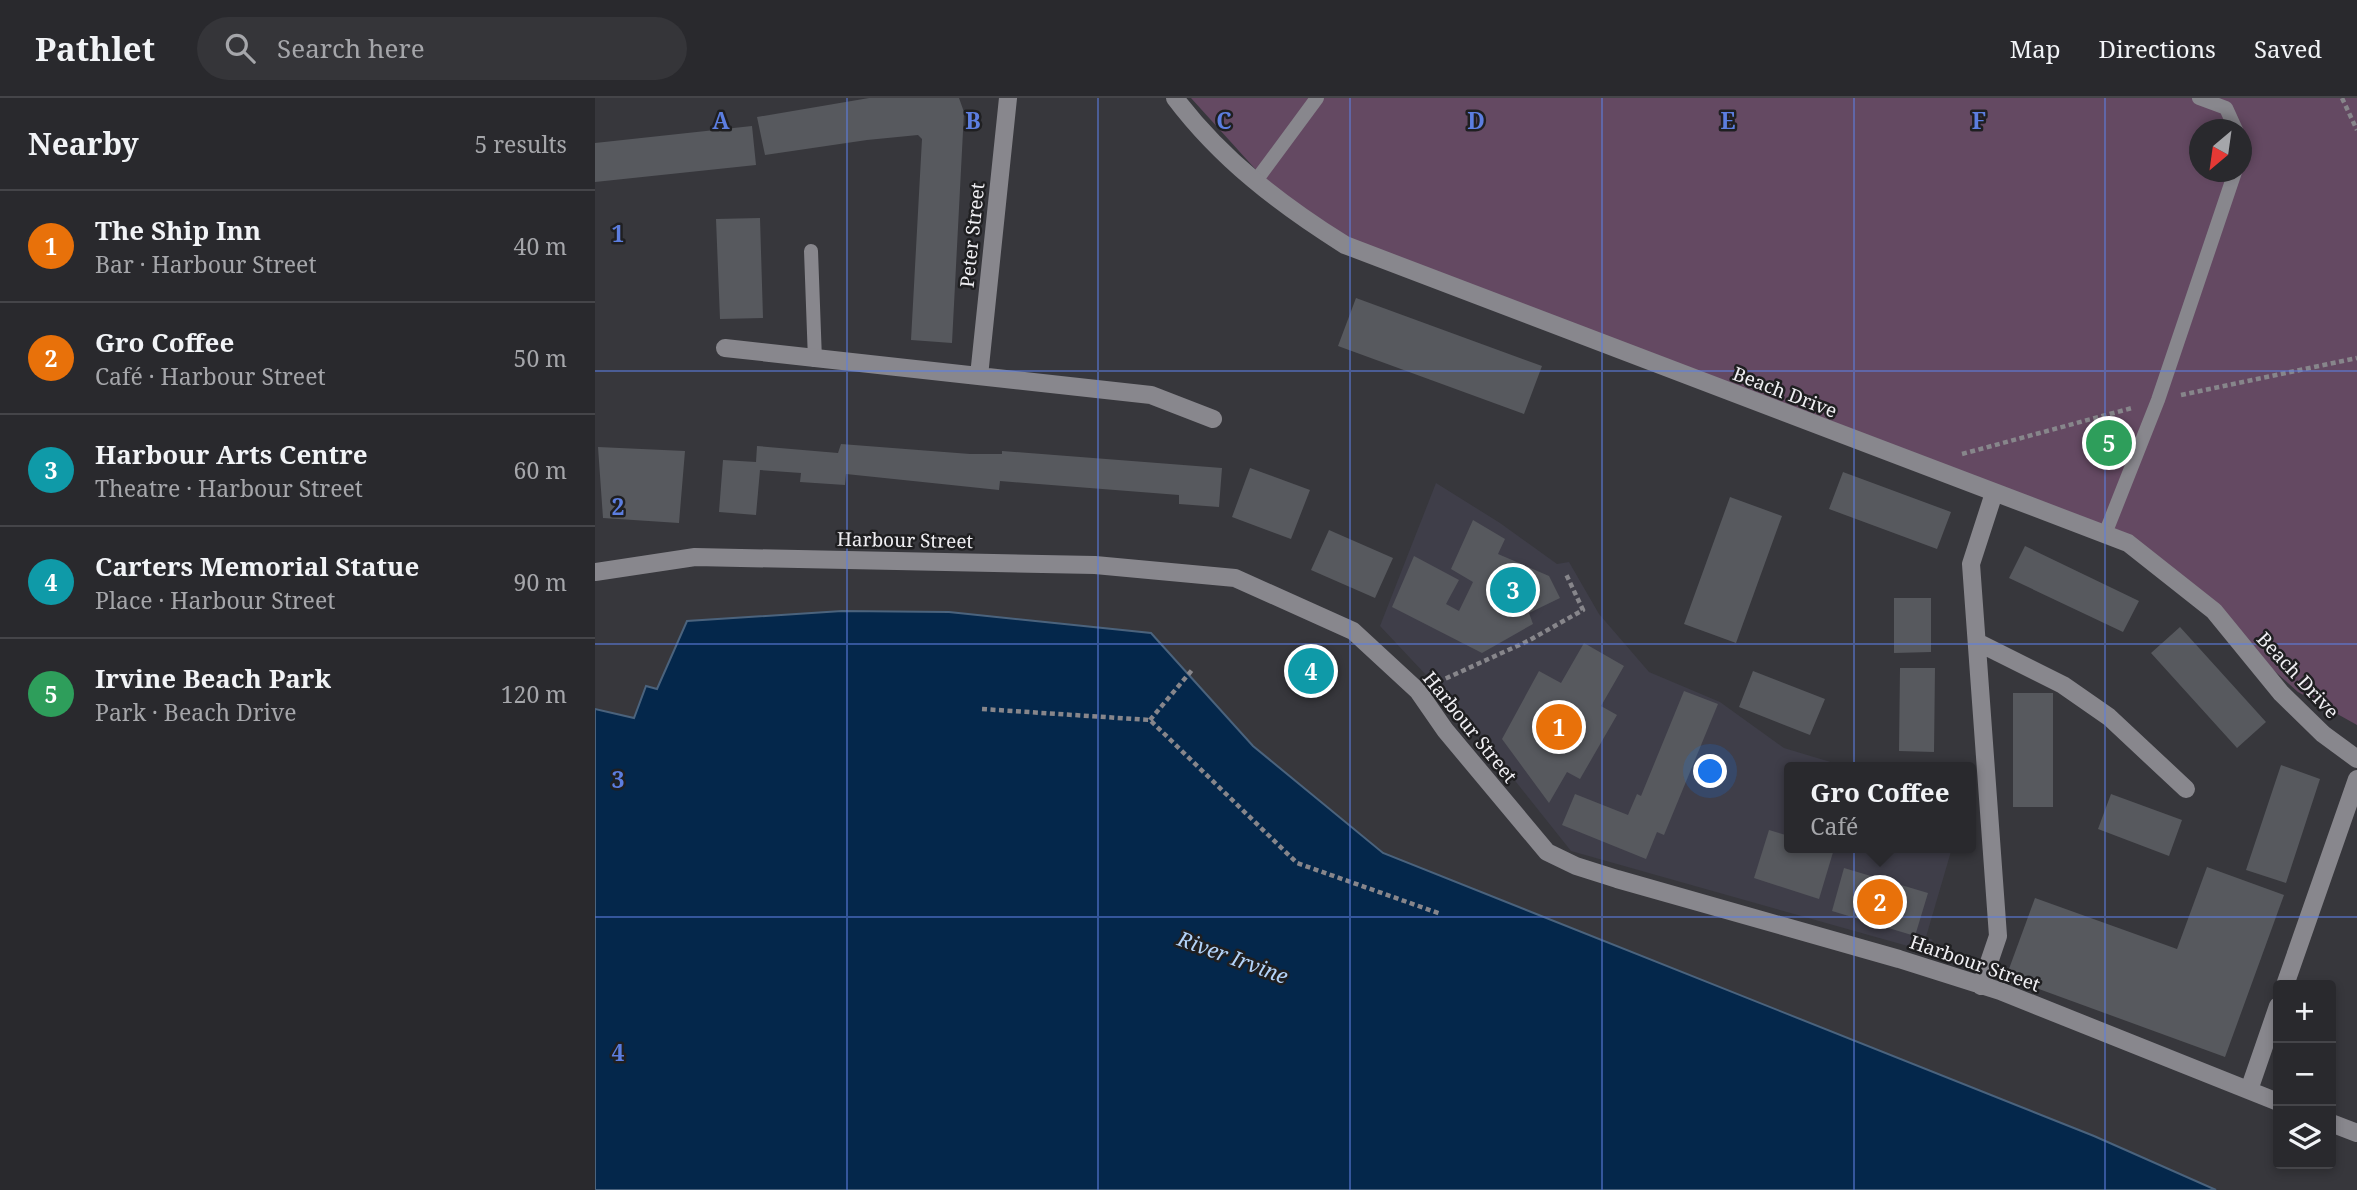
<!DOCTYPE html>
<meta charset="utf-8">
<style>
:root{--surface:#29292d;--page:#353539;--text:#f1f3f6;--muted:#a5a6aa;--line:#454549;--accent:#52cdce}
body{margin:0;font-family:"Noto Serif",serif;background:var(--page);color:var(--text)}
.controls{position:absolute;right:21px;bottom:21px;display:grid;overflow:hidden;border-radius:7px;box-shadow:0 4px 10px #0003}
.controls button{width:63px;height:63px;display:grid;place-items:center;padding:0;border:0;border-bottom:2px solid var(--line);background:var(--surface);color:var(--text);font:35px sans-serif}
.compass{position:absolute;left:1594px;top:21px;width:63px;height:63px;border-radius:50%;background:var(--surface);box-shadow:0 4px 10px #0003;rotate:209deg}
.you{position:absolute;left:1116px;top:674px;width:24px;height:24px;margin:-18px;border:5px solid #fff;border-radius:50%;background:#1a73e8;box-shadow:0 0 0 10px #1a73e833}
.badge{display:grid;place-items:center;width:46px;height:46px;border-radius:50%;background:var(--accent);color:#fff;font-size:23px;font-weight:700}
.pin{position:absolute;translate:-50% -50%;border:4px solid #fff;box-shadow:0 2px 7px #0006}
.popup{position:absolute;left:1189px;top:664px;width:192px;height:91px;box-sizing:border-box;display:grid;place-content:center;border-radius:7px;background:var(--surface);filter:drop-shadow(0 2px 5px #0005);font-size:23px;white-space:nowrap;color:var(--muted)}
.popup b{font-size:26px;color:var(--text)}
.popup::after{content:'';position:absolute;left:50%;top:100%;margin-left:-14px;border:14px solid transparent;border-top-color:var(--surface)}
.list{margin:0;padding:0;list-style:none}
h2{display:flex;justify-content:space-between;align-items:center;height:91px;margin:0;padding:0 28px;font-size:30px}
h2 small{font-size:23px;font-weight:400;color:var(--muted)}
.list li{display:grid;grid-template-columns:46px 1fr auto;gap:21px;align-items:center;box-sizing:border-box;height:112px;padding:0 28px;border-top:2px solid var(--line)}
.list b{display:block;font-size:26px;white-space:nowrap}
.list p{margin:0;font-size:23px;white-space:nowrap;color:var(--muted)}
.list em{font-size:23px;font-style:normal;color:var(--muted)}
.icon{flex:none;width:38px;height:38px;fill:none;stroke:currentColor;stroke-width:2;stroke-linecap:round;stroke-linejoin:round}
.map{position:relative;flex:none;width:1762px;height:1092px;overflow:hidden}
header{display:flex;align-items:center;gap:42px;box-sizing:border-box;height:98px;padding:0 35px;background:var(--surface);border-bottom:2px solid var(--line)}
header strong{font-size:33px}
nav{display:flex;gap:38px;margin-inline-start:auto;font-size:24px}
.search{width:490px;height:63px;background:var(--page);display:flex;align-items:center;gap:18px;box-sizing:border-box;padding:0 24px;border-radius:38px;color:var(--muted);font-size:26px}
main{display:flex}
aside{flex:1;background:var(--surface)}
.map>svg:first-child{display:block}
.built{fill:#3f3e49}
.green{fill:#644962;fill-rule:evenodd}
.water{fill:#04274b;stroke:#4b637d;stroke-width:2}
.building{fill:#57595e}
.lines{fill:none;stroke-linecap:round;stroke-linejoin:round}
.path{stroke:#87868b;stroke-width:4.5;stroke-dasharray:5 3.5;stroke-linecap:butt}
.service{stroke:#88878d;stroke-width:14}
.minor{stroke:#88878d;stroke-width:18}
.grid{fill:none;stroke:#5c7ee0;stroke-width:2;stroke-opacity:0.55}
.labels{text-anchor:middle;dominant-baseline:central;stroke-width:5;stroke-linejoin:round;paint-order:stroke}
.street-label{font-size:19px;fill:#f0eff3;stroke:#1f1f21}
.water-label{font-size:21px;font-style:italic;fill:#b3d3f9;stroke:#1f1f21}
.grid-label{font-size:23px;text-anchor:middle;font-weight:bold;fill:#5c7ee0;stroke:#1f1f21;stroke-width:5;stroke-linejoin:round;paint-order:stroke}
</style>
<header>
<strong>Pathlet</strong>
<div class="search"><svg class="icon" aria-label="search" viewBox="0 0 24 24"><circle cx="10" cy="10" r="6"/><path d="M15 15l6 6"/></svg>Search here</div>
<nav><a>Map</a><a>Directions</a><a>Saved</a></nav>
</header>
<main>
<aside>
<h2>Nearby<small>5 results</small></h2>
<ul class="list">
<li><span class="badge" style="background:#e8710a">1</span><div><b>The Ship Inn</b><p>Bar · Harbour Street</p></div><em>40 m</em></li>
<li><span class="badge" style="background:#e8710a">2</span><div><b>Gro Coffee</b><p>Café · Harbour Street</p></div><em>50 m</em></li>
<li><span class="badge" style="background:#0f9aa8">3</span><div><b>Harbour Arts Centre</b><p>Theatre · Harbour Street</p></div><em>60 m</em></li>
<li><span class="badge" style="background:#0f9aa8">4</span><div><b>Carters Memorial Statue</b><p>Place · Harbour Street</p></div><em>90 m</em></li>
<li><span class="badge" style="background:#2e9e5b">5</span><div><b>Irvine Beach Park</b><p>Park · Beach Drive</p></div><em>120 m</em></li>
</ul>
</aside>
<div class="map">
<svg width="1762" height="1092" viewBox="0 0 1762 1092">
<rect width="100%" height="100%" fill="#37373c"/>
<path class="built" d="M841,385L905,425L962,466L974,464L1004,516L1054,574L1125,604L1189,650L1252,669H1194V750H1357L1331,839L1338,842L1327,852L976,753L863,611L785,528Z"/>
<path class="green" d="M596,0H1762V627L1703,594L1550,458L750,147L700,115ZM1604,32H1646V74H1604Z"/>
<path class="water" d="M247,513L354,514L556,535L658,648L788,755L1499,1038L1621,1092H0V611L39,620L51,588L62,591L92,523Z"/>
<path class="building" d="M274,0H364L369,14L357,245L316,242L327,41L323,37L272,42L170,57L162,19Z
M157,28L161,67L0,84V45Z
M165,120L168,220L125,221L121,121Z
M761,200L947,268L929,316L743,248Z
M246,346L375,356H407V353L627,370L624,409L584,406V397L405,383L404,392L251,376L250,387L205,384L206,375L165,372L161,417L124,414L128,362L161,364L162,348L243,355Z
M3,349L90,353L84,425L8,420Z
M655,370L715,392L696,441L637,419Z
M1248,374L1356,414L1342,451L1234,411Z
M1135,399L1187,418L1141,545L1089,526Z
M878,422L910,441L903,456L954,478L965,500L934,515L938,526L887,555L797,509L819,458L864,482L851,506L864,513L878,484L856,471Z
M734,432L798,460L780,500L716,472Z
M1430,448L1544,503L1528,534L1414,480Z
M1299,500H1336V554L1299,555Z
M1585,529L1671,624L1642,650L1556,555Z
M989,545L1029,568L1006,608L1022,617L985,681L972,674L954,705L907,641L944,573L966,585Z
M1305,570H1340L1339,654L1304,653Z
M1158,573L1230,601L1215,637L1144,609Z
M1089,593L1123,606L1069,737L1062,734L1051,761L967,727L980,696L1033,717L1042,696L1046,698Z
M1418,595H1458V709H1418Z
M1686,667L1725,681L1691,785L1651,772Z
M1516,696L1587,722L1574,758L1503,731Z
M1174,732L1194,738V750L1239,751L1224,801L1159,780Z
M1612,769L1689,797L1630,959L1411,879L1440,800L1582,851Z
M1249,770L1333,795L1320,838L1237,813Z"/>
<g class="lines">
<path class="path" d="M1747,0L1762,32
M1586,297L1762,260
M1367,356L1537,310
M843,584L933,543L988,512L971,476
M387,611L555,622L702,765L846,816
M555,622L597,572"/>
<path class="service" d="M1604,0L1631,10L1641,32
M1646,43V55
M660,84L722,0
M216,153L220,262
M1510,436L1563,302L1640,74"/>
<path class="minor" d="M580,0C626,61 686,107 750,147L1533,445L1619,513L1686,595L1728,636L1762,661
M130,250L556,297L618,321
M384,278L413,0
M0,474L100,459L500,467L640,480L758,533L823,593L850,632L952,754L981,768L1022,781L1304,861L1405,893L1683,1004
M1382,544L1468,587L1514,619L1591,691
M1690,887L1762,681
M1386,888L1403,838L1376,466L1399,395
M1654,992L1683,908
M1736,1025L1762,1035"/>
</g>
<path class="grid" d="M252,0V1092M503,0V1092M755,0V1092M1007,0V1092M1259,0V1092M1510,0V1092M0,273H1762M0,546H1762M0,819H1762"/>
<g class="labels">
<g class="street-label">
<text transform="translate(377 137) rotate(-84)">Peter Street</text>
<text transform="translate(1190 294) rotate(21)">Beach Drive</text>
<text transform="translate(310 442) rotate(1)">Harbour Street</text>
<text transform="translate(1703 577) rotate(47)">Beach Drive</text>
<text transform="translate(875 629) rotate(51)">Harbour Street</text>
<text transform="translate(1380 865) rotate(19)">Harbour Street</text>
</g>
<g class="water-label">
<text transform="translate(638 859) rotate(20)">River Irvine</text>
</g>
</g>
<g class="grid-label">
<text x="126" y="31">A</text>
<text x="378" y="31">B</text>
<text x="629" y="31">C</text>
<text x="881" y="31">D</text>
<text x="1133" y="31">E</text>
<text x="1384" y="31">F</text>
<text x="23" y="144">1</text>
<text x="23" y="417">2</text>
<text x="23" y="690">3</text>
<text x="23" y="963">4</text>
</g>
</svg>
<div class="controls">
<button>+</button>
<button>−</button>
<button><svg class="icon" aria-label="layers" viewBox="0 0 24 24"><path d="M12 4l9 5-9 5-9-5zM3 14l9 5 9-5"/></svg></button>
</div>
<svg class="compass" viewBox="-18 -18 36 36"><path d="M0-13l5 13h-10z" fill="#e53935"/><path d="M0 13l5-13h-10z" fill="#a5a6aa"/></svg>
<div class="you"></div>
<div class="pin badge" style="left:964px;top:629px;background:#e8710a">1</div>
<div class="pin badge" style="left:1285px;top:804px;background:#e8710a">2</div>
<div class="popup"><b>Gro Coffee</b>Café</div>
<div class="pin badge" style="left:918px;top:492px;background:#0f9aa8">3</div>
<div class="pin badge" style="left:716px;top:573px;background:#0f9aa8">4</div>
<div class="pin badge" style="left:1514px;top:345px;background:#2e9e5b">5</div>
</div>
</main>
